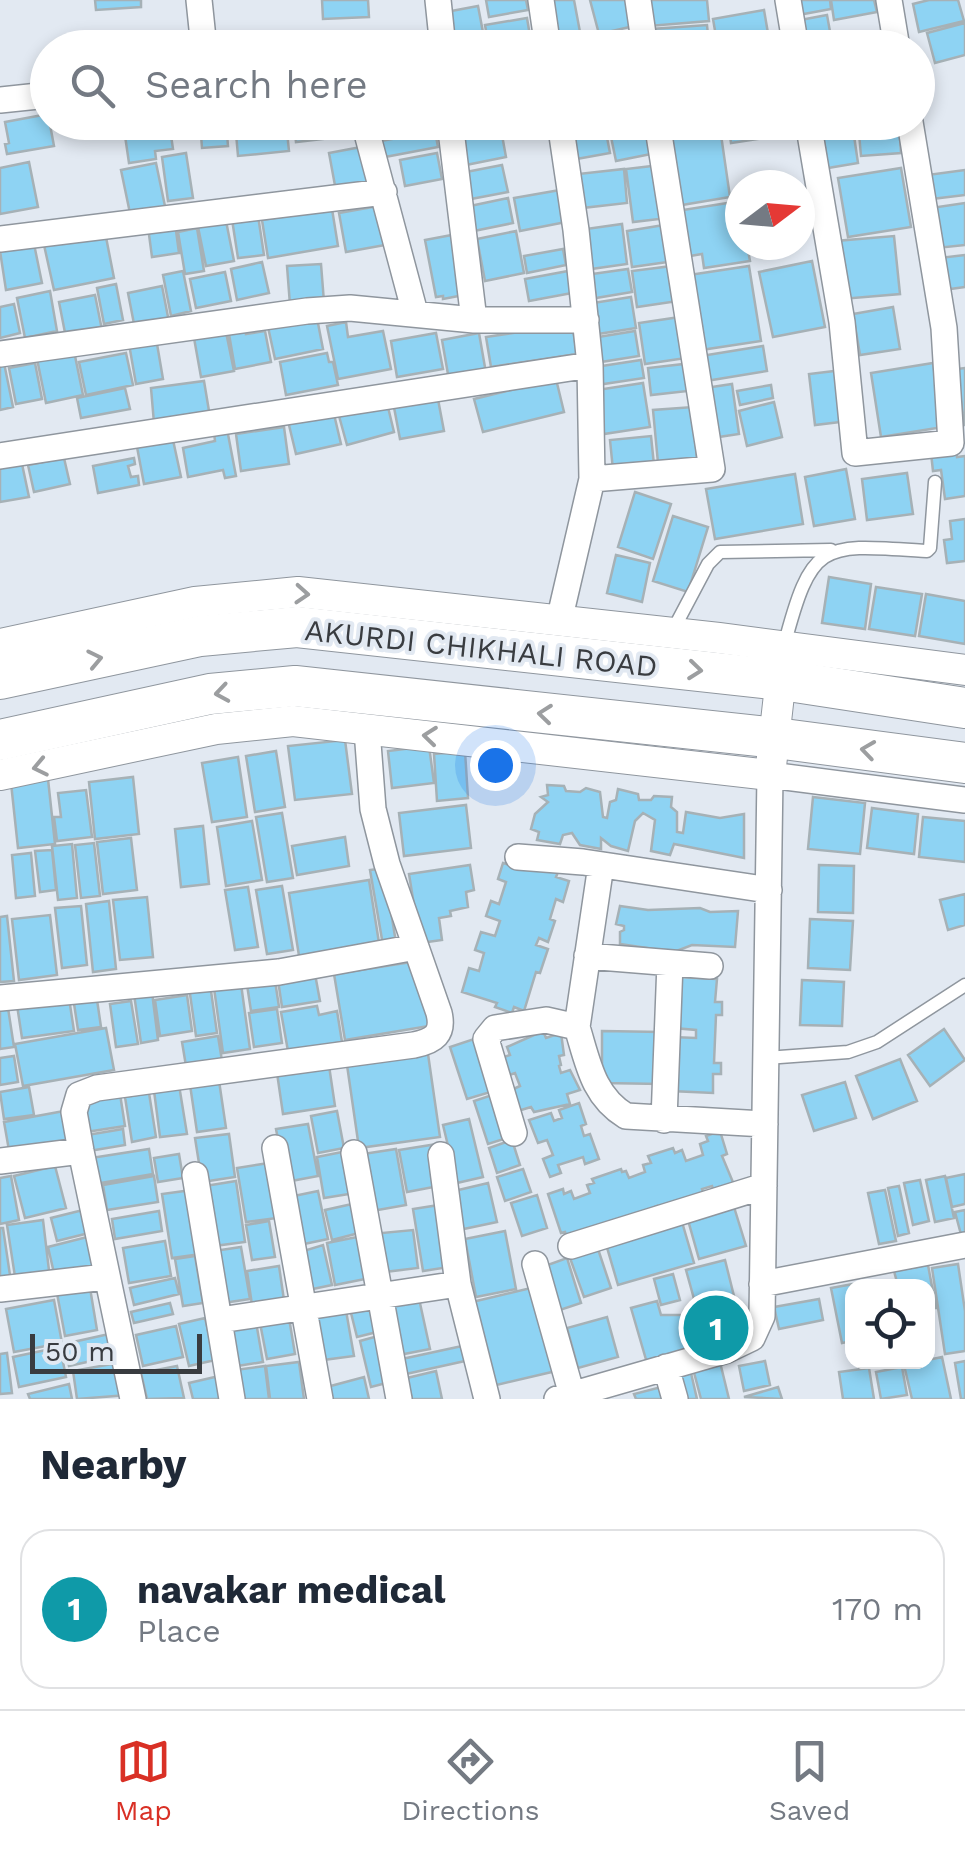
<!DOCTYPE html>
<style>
:root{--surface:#fff;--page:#f6f6f7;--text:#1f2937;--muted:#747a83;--line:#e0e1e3;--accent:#d93025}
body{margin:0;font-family:"Work Sans",sans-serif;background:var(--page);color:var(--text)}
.controls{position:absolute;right:30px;bottom:30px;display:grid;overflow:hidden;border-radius:20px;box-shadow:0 5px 15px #0003}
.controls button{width:90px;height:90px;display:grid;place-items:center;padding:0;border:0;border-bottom:2px solid var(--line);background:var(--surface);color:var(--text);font:50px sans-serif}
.compass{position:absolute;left:725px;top:170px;width:90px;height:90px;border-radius:50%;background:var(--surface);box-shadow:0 5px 15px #0003;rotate:74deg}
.scale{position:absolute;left:30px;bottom:25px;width:172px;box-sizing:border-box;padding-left:10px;border:5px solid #393c40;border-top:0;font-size:28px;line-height:35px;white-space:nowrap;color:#393c40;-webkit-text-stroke:8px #e2e9f2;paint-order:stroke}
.you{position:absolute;left:495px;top:765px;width:35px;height:35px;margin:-25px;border:8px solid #fff;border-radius:50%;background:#1a73e8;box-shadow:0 0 0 15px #1a73e833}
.badge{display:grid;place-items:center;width:65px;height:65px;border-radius:50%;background:var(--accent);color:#fff;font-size:32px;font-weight:700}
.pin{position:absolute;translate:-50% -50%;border:5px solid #fff;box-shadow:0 2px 10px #0006}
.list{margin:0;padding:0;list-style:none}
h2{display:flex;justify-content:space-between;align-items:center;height:130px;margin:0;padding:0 40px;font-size:42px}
h2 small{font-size:32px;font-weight:400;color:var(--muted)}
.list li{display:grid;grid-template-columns:65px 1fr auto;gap:30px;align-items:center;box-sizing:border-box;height:160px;margin:0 20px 20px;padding:0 20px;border:2px solid var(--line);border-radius:30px}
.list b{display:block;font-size:38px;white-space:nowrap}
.list p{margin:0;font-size:32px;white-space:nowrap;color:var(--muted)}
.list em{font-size:32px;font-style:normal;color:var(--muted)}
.icon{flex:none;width:55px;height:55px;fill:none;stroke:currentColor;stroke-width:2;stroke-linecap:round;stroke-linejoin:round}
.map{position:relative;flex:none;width:965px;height:1399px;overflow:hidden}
.search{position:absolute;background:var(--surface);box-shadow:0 5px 15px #0003;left:30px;right:30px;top:30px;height:110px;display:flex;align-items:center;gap:25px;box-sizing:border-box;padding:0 35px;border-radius:55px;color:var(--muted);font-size:38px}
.sheet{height:310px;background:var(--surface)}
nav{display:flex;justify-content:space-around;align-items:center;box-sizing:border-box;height:140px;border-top:2px solid var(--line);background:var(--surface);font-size:28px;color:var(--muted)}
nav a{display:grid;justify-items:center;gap:5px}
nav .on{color:var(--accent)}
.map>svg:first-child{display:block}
.building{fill:#8ed3f3;stroke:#a6b1b6;stroke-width:2.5}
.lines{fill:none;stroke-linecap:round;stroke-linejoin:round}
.service-casing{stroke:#8f969e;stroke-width:15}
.minor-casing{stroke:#8f969e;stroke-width:28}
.tertiary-casing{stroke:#8f969e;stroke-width:32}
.primary-casing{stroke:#8f969e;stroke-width:42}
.service{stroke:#fff;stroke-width:12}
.minor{stroke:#fff;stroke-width:25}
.tertiary{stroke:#fff;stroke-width:30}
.primary{stroke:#fff;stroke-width:40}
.oneway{stroke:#9c9ea0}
.labels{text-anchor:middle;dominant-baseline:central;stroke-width:8;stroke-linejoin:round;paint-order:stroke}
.street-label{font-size:30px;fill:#393c40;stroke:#e2e9f2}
</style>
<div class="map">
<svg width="965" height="1399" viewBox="0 0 965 1399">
<rect width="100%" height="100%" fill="#e2e9f2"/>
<path class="building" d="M95,0H141V7L96,10Z
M322,0H368L369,17L323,19Z
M486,0H526L528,10L489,17Z
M543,0H574L583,48H552Z
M590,0H628L634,26L599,34Z
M646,0H707L709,21L649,26Z
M790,0H830L831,9L793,16Z
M831,0H874L877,12L834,20Z
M929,0H958L964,21L919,32L913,4Z
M478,6L486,48H453L446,12Z
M764,10L769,39L718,48L713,19Z
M827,15L833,48H800L795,21Z
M527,18L532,48H489L485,25Z
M965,23V55L935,63L927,33Z
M707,25L709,45L653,48L652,29Z
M635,30L638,48H592L590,39Z
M778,38L780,48H726Z
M48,114L54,146L7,154L5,144L9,143L5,122Z
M123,122H169L173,149L155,151L156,159L129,163Z
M200,122H226L228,146L202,148Z
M235,122H286L289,151L238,156Z
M294,122H347L349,136L296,142Z
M604,122L610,153L571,160L564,123Z
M728,122H788L790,134L731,143Z
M821,122H852L858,163L828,168Z
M858,122H899L901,153L861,156Z
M650,123L656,153L616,161L610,132Z
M500,124L506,157L466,165L459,132Z
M720,128L730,197L676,206L666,136Z
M435,131L438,147L385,157L381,141Z
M361,147L368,184L336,191L329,153Z
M186,153L193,198L168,201L162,157Z
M437,153L442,179L405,186L400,160Z
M29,162L38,207L0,214V168Z
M156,163L166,211L131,218L121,170Z
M502,165L508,192L471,199L466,172Z
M661,165L668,218L633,222L626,169Z
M901,168L911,227L848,237L838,178Z
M624,169L627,203L582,208L578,174Z
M965,170V195L923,200L920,176Z
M560,190L566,222L520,231L514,198Z
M508,198L513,223L474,231L470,206Z
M740,201V245H747L750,261L704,268L702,254L690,256L683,210Z
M965,203V245L937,248L931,208Z
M378,206L385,245L346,252L339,213Z
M257,209L264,255L238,258L231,213Z
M332,209L338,246L268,258L262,220Z
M225,216L234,261L206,266L197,222Z
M175,223L179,253L152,257L148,227Z
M622,224L627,264L591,269L586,229Z
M670,224L675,261L632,267L627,231Z
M197,228L204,271L185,274L178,232Z
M516,231L524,273L485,281L477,239Z
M105,232L114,278L54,290L44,245Z
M457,234L469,294L443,299V296L436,297L425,240Z
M894,236L900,294L842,299L836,241Z
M34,244L42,283L6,290L0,251Z
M563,249L566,265L527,273L524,256Z
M965,255V287L943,290L939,258Z
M812,261L825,327L773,337L759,272Z
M262,262L269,293L237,300L231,269Z
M321,264L324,302L290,305L287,266Z
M672,266L678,301L637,307L632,271Z
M749,266L761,341L701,350L689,275Z
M628,269L632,292L596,298L592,274Z
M183,271L191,311L171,316L163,275Z
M568,271L572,293L529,301L525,279Z
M225,272L231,301L196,308L190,279Z
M116,284L123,320L104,324L97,288Z
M162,286L169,322L135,329L128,293Z
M50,291L57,331L25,338L17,298Z
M95,295L103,335L67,343L59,302Z
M631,297L636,328L598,334L593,303Z
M14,304L20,333L0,338V307Z
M893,307L900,349L860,355L853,314Z
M680,317L686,358L645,364L639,323Z
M317,318L323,349L275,359L268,327Z
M346,322L348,337L383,331L391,369L338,379L327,326Z
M572,324L577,354L491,367L486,337Z
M246,331V334L265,331L271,362L235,369L229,334Z
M635,331L639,356L601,362L598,337Z
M226,332L234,371L201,377L194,338Z
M436,333L443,369L397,377L391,341Z
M479,333L486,373L449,380L442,340Z
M156,338L163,379L136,384L129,344Z
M763,346L767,371L706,381L701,356Z
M74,351L83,395L46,403L37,359Z
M126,353L133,385L86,395L79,362Z
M327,353L329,362H333L338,385L286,395L280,362Z
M641,360L644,378L597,385L595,367Z
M4,363L13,407L0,410V364Z
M35,363L42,399L16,404L9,368Z
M933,363L943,427L881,437L871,373Z
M684,364L688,391L651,395L648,368Z
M965,368V425H964L957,369Z
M843,370L849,421L815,425L809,374Z
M556,379L564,412L483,432L474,399Z
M204,381L210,417L154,423L151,388Z
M643,383L650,427L604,434L597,390Z
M732,384L739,434L712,438L705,388Z
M771,385L773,398L740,405L737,391Z
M125,388L130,409L81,418L77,398Z
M437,394L444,431L400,439L393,402Z
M774,402L782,437L747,446L739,411Z
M387,403L394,432L347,445L339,416Z
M693,407L697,460L658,463L653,410Z
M333,410L341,444L296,454L288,421Z
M284,427L289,464L241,471L236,434Z
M227,429L236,476L225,478L223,470L188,477L183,448L215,441L214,432Z
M651,436L654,465L613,470L610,440Z
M173,440L181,477L144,484L137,447Z
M956,450L957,457L965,456V496L945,499L941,470L933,471L931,453Z
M64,458L70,484L34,492L28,465Z
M134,458L135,464L128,466L131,477L138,476L139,485L98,493L93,466Z
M22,464L29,497L0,502V468Z
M846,469L855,519L814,526L805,477Z
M907,473L913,514L867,520L862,479Z
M795,474L803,524L715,539L706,489Z
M635,492L671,504L653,559L618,547Z
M673,516L708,527L688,592L653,581Z
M965,519V561L947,563L944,540L952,539L950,521Z
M616,555L650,563L642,602L607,593Z
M829,577L871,584L865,629L822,623Z
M876,587L922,594L915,636L869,629Z
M926,594L965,601V644L919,636Z
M345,740L352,794L295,800L288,746Z
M429,746L434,783L392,788L388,751Z
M276,751L285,807L255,812L246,756Z
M465,751L468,798L437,801L434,754Z
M238,757L247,817L212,822L202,763Z
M133,777L139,834L95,839L89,782Z
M48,779L55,844L18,848L11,783Z
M547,785L564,786L566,791L580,792L586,788L600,792L603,817L607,818L610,802L616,800L618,789L638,794L639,800H651L654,796L672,797L671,807L677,812V832L683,833L686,812L720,818L744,814V858L674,844L670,855L651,851L655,820L643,813L635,821L628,851L611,846L601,838V849L580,845L572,833L563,835L560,844L537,840L539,832L531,829L535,814L548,802L541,797L548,795Z
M86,790L92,837L57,841L54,817H61L58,793Z
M813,797L865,803L860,854L808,849Z
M466,805L471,848L404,856L399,813Z
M872,808L918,814L914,854L867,848Z
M282,813L293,878L267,882L256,817Z
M923,817L965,821V862L919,857Z
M252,821L262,880L226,886L217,827Z
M203,826L209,884L181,887L175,829Z
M345,837L349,866L297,875L292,846Z
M131,838L137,890L103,894L97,842Z
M94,843L100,896L81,898L75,845Z
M72,844L77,898L58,900L52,846Z
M52,850L56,890L40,892L35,851Z
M31,853L35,896L16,898L12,855Z
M503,863L519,868L558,872L556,877L569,881L563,902L556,899L550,919L555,921L548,942L539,938L536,945L548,949L540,973L536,972L524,1011L514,1007L512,1013L495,1007L497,1003L462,992L469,968L479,971L484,953L475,950L481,932L495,936L500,921L486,916L491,901L499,904L506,882L498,879Z
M470,865L474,890L466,892L468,907L450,911L451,916L439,918L442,940L420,943L409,874Z
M819,865L854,866L853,913L818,912Z
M384,868L397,949L384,951L370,870Z
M369,880L380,949L300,962L289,893Z
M282,886L293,950L267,954L256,890Z
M248,887L258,947L235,950L225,890Z
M965,894V925L948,930L940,900Z
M147,897L153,957L120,960L113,900Z
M109,901L116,969L93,972L86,904Z
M81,906L87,965L62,968L55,908Z
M620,906L648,910L700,908L710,912L738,911L735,947L692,945L674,952L620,944V932L624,930V926L616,924Z
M50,915L57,975L19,980L12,919Z
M7,916L14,981L0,982V917Z
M810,919L853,921L850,970L808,968Z
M418,961L429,1026L345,1040L334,974Z
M274,974L279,1007L251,1011L246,978Z
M315,974L320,1001L282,1007L278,980Z
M676,977L717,979L715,1002H722V1015H716L714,1063H721V1074H713V1093L671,1091L673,1037L696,1038V1030L674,1028Z
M802,980L844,982L842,1026L800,1025Z
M210,984L217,1033L196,1036L189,987Z
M241,984L250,1049L223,1053L214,988Z
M152,992L158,1040L141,1043L134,994Z
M96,993L101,1027L78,1030L73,997Z
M187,995L192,1031L160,1036L155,1000Z
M69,998L74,1031L22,1038L17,1005Z
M131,1001L138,1044L116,1047L110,1004Z
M317,1006L319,1015L337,1011L342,1042L288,1051L281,1012Z
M8,1008L14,1047L0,1049V1009Z
M277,1009L282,1043L254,1047L249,1013Z
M106,1028L114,1070L23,1086L15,1044Z
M944,1029L965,1060L930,1086L908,1055Z
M543,1031L546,1038L561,1033L564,1055L559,1056L561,1065L559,1066L561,1073L570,1070L580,1090L567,1094L570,1104L534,1112L531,1107L511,1113V1090L520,1086L515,1073L506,1076L493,1061L510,1055L507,1047Z
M602,1031L662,1032V1084L602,1083Z
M218,1036L222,1061L186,1066L182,1042Z
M477,1038L494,1091L467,1099L450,1047Z
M428,1054L440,1137L359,1148L347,1065Z
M14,1056L18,1082L0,1085V1058Z
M328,1059L335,1106L283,1114L276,1066Z
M900,1059L917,1101L873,1119L856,1076Z
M218,1074L226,1128L197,1132L189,1078Z
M178,1079L187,1134L160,1137L153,1083Z
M845,1082L856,1118L814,1131L802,1095Z
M29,1087L34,1115L4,1119L0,1092Z
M149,1093L156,1137L132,1142L125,1097Z
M120,1094L125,1126L86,1132L81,1100Z
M492,1095L507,1138L488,1144L474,1101Z
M579,1103L586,1124L581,1126L584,1136L590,1134L599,1159L585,1164L583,1157L558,1165L561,1173L550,1177L543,1159L553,1155L547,1140L538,1143L529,1120L551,1113L554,1121L562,1118L559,1110Z
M64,1111L69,1145L10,1156L4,1122Z
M337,1111L344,1148L318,1153L311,1116Z
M469,1119L483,1177L457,1183L443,1125Z
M308,1124L318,1176L286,1182L276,1129Z
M123,1129L125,1145L89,1151L87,1135Z
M720,1131L727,1154L722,1156L735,1187L715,1194L712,1186L702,1189L704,1197L660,1213L657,1206L570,1244L565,1232L561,1233L548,1194L563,1189L564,1194L571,1191L574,1199L590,1193L587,1185L594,1183L592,1179L621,1169L622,1172L626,1171L629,1178L645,1172L643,1165L651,1163L648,1156L673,1148L675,1153L682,1150L686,1161L703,1155L700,1144L708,1141L706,1136Z
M229,1134L235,1177L202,1182L195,1138Z
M512,1140L520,1165L497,1173L489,1148Z
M437,1144L444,1185L407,1192L399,1150Z
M149,1149L153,1174L95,1184L91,1158Z
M396,1149L406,1205L372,1211L363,1154Z
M342,1152L349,1194L324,1198L317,1157Z
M179,1154L183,1178L158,1182L154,1158Z
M269,1163L277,1218L246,1222L237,1168Z
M55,1166L66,1208L25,1218L14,1176Z
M523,1169L531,1192L505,1201L497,1177Z
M965,1174V1204L952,1207L946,1178Z
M11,1176L19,1220L0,1224V1178Z
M154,1176L158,1202L107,1210L103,1185Z
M945,1176L954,1218L935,1222L926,1180Z
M920,1180L929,1221L913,1225L904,1183Z
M236,1181L245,1242L214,1246L205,1186Z
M488,1183L497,1222L459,1230L450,1192Z
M899,1186L909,1233L898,1236L888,1188Z
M192,1190L201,1254L172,1258L162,1194Z
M885,1190L896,1241L879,1244L868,1193Z
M318,1191L328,1239L304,1244L294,1196Z
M537,1195L547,1228L522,1236L511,1203Z
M352,1204L359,1233L332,1240L325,1210Z
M439,1205L449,1267L423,1271L413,1209Z
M734,1207L746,1246L699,1259L688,1220Z
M83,1210L89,1233L57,1241L51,1218Z
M965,1210V1242H963L955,1212Z
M159,1211L162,1231L115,1239L112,1219Z
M43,1220L50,1279L16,1283L7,1225Z
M269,1221L275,1257L252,1260L246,1225Z
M682,1222L694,1263L618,1285L606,1244Z
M0,1228H3L11,1282L0,1283Z
M413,1230L418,1268L376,1273L371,1234Z
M505,1231L516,1289L476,1297L465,1239Z
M362,1236L365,1279L335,1285L327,1243Z
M87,1237L95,1273L56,1282L48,1247Z
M165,1241L171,1276L129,1283L123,1248Z
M323,1245L332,1285L308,1290L300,1252Z
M241,1247L250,1299L223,1303L214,1251Z
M598,1249L611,1288L584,1297L570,1258Z
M195,1256L203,1303L183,1306L175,1259Z
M567,1258L581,1303L557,1311L542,1267Z
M725,1260L734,1296L696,1306L686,1270Z
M958,1264L965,1311V1351L945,1354L932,1268Z
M928,1265L936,1308L928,1309V1286H898L894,1271Z
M279,1266L284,1300L252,1305L247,1271Z
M673,1274L680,1300L661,1305L654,1279Z
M175,1278L179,1294L134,1305L130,1288Z
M89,1282L97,1330L65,1336L56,1288Z
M864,1282L865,1286H852V1341L842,1343L831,1288Z
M535,1287L556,1371L488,1387L468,1303Z
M418,1294L430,1349L399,1355L389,1300Z
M373,1299L381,1331L357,1337L349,1305Z
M819,1299L823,1320L779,1329L774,1307Z
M54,1300L62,1343L14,1352L6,1309Z
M657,1301L661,1315H685L695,1348L647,1363L631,1308Z
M170,1303L173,1314L134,1323L131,1312Z
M345,1305L354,1356L323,1360L312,1312Z
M727,1308L733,1321L738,1320L742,1334L699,1348L690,1319Z
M607,1317L618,1357L578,1368L567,1328Z
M205,1318L215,1360L189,1366L179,1324Z
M289,1318L295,1354L267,1359L260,1323Z
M256,1322L263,1362L231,1367L225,1327Z
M176,1326L183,1357L143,1366L136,1335Z
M109,1334L114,1356L69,1366L64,1344Z
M378,1336L390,1382L371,1387L360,1341Z
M462,1346L465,1361L406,1374L402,1359Z
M60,1347L66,1377L19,1387L13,1357Z
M7,1353L12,1393L0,1394V1354Z
M942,1357L951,1399H912L904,1365Z
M719,1358L729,1399H701L692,1365Z
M765,1361L770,1385L744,1391L739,1366Z
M965,1361V1399H961L955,1363Z
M123,1362L128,1395L77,1399L73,1371Z
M299,1362L304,1399H270L266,1366Z
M177,1366L184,1398L147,1399L141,1373Z
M265,1366L269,1399H239L235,1370Z
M902,1367L907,1395L881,1399L876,1372Z
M869,1368L874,1399H843L839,1372Z
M436,1371L442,1399H412L407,1378Z
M691,1373L697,1399H684L678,1376Z
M219,1376L224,1399H193L189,1383Z
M364,1377L369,1399H329L327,1387Z
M69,1384L72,1399H30L28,1394Z
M669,1385L673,1399H636L634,1394Z
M778,1387L782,1399L744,1397Z"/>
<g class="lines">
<g class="service-casing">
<path id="service" d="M672,632L708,564L720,552L831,550
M784,646C812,539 822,544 927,551L930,548L935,482
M766,1058L848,1052L877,1042L965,985"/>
</g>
<g class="minor-casing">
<path id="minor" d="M199,0L204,48
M438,0L443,48
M541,0L548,48
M638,0L645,48
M788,0L796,48
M889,0L897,48
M0,100L48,95
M364,122L415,313
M450,122L474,320
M808,122L842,322L855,453L951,443L944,328L910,122
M0,239L384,192
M0,354L307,311L350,308L474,320H586
M0,456L590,365
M592,479L712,469L657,122
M559,621L592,479L590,365L576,230L560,122
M518,857L583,862L769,890
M587,956L710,966
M0,998L279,972L416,947
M577,1027L601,865
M664,1120L670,963
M514,1133L486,1039L495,1028L546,1020L577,1027C588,1063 593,1096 626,1116L765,1124
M275,1148L320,1399
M354,1153L399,1399
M441,1155L458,1284L487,1399
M0,1161L81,1151
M195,1175L232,1399
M571,1246L764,1186
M535,1264L572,1395
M762,1284L965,1245
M0,1289L105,1277
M220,1320L458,1284
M666,1367L675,1399
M133,1399L81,1151L74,1112L79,1095L97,1088L414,1045C434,1041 444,1034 439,1013L387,864L373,809L367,730
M557,1399L727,1350L752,1338L762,1316L770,775L965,800"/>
</g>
<g class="tertiary-casing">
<path id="tertiary" d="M0,644L195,602L298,592L719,638L965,670
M0,775L216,729L293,721L770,775L783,659"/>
</g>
<g class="primary-casing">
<path id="primary" d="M0,679L200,636L297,627L782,680L965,708
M0,740L210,694L295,686L776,738L965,763"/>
</g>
<use href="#service" class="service"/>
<use href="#minor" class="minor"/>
<use href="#tertiary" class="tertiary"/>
<use href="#primary" class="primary"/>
</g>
<defs><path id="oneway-chevron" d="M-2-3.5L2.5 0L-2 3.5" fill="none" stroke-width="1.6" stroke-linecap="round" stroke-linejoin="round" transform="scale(2.5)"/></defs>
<g class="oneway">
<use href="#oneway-chevron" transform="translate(302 594) rotate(4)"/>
<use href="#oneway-chevron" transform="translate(95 659) rotate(-12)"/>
<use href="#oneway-chevron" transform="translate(695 670) rotate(6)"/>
<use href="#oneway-chevron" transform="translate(222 693) rotate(171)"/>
<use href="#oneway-chevron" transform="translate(545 714) rotate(-174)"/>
<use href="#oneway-chevron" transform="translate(430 736) rotate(-174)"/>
<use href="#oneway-chevron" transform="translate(868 750) rotate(-172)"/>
<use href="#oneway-chevron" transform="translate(40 767) rotate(168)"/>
</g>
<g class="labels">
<g class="street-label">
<text transform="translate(481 648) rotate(6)">AKURDI CHIKHALI ROAD</text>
</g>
</g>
</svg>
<div class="controls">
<button><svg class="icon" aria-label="locate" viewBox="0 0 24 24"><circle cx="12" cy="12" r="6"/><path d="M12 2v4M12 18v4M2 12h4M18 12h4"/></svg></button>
</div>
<svg class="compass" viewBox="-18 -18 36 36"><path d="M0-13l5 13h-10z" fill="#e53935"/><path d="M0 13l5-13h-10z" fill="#747a83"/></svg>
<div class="scale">50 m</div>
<div class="you"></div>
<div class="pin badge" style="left:716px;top:1328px;background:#0f9aa8">1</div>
<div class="search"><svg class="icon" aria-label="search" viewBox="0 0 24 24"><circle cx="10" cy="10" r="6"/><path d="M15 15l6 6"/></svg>Search here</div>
</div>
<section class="sheet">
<h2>Nearby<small></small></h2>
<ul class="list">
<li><span class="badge" style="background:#0f9aa8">1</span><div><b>navakar medical</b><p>Place</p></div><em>170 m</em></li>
</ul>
</section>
<nav>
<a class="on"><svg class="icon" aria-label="map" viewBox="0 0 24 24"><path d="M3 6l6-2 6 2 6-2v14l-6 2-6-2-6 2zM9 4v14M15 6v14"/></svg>Map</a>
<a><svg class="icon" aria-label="directions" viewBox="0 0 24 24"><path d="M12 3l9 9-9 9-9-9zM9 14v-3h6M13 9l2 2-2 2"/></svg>Directions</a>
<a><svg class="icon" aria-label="saved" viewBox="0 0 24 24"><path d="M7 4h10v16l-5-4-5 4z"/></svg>Saved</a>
</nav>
